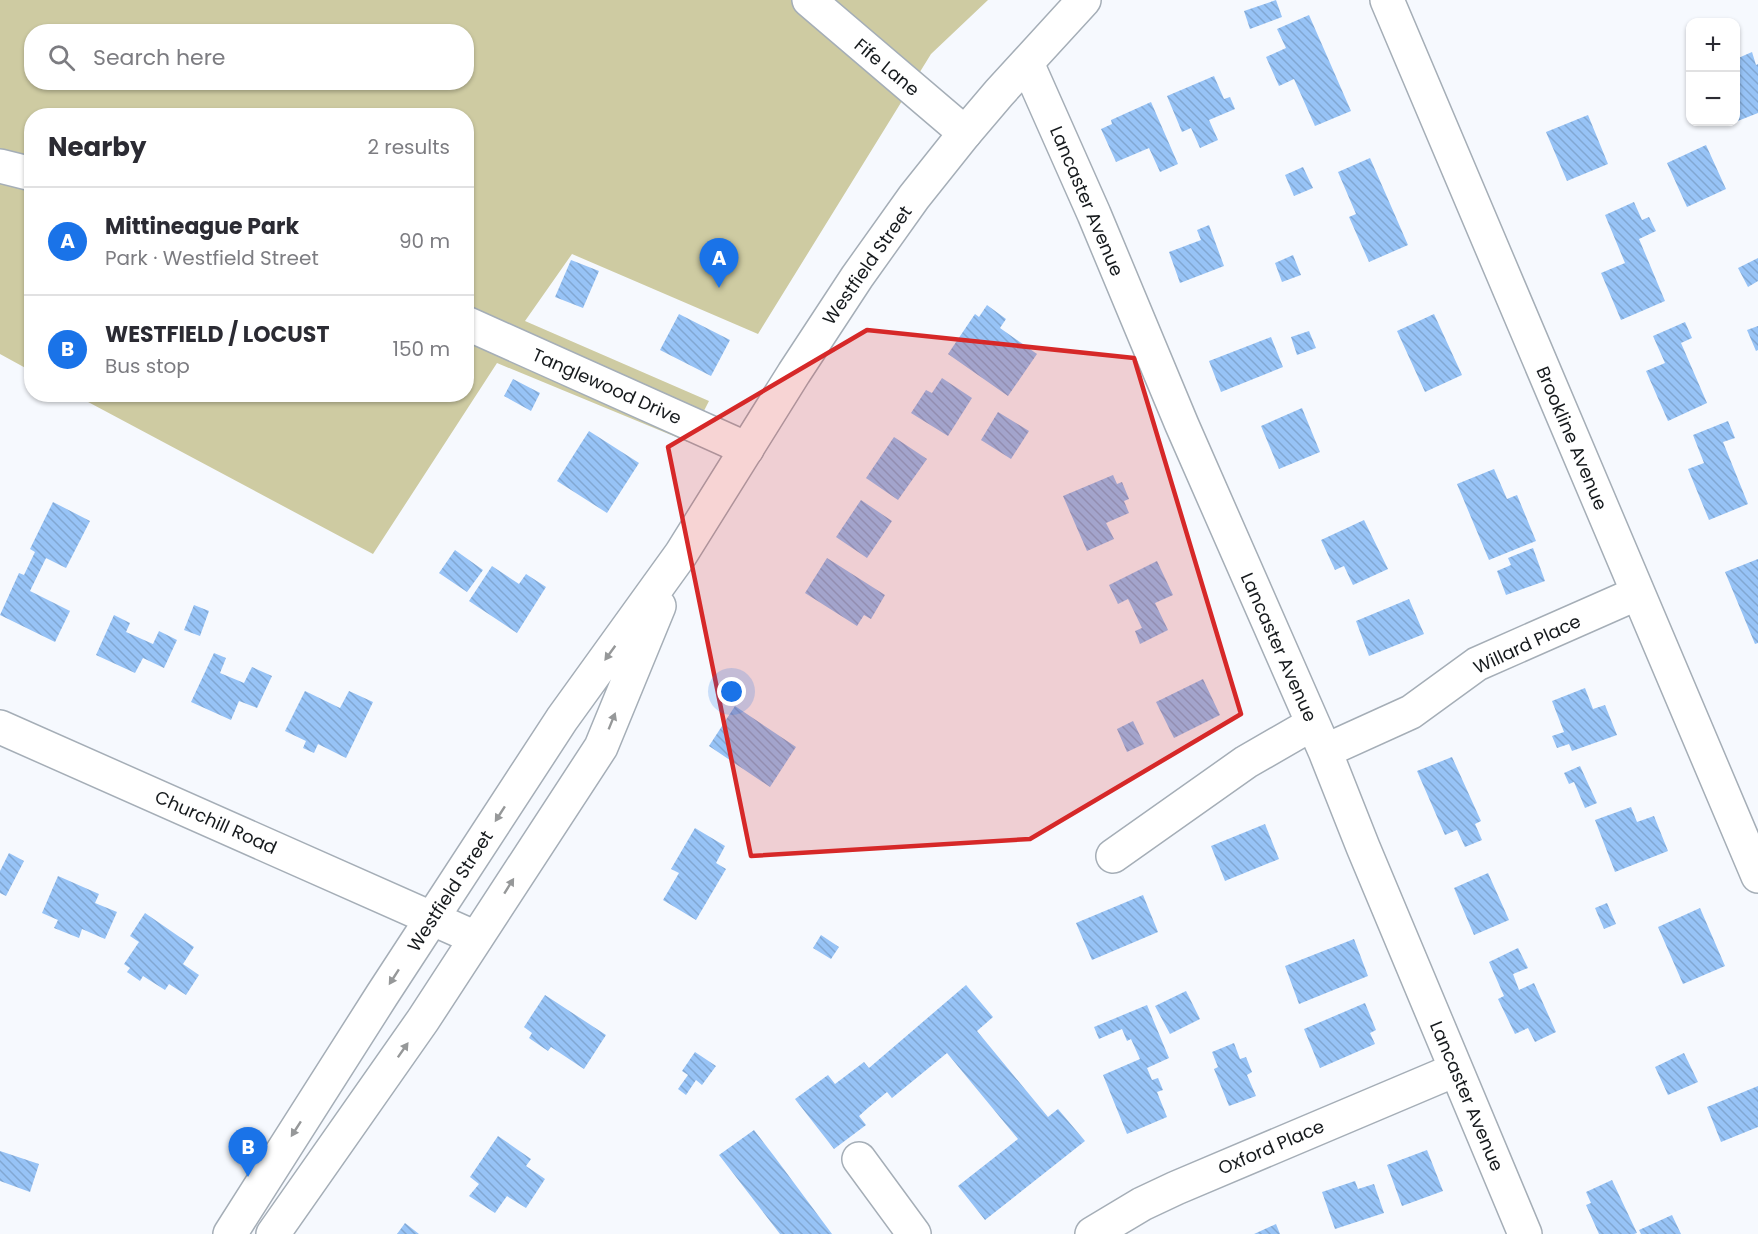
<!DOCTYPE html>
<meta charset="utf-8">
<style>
:root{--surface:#fff;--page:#f7f7f7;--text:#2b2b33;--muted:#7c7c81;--line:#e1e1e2;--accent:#1a73e8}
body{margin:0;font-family:Poppins,sans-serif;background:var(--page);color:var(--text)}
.controls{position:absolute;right:18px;top:18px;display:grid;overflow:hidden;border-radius:12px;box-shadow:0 2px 4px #0004}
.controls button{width:54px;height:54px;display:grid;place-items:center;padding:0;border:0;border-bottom:2px solid var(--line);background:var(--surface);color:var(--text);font:30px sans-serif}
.you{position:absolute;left:732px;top:692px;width:21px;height:21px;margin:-15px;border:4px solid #fff;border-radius:50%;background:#1a73e8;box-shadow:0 0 0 9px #1a73e833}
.badge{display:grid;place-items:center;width:39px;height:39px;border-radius:50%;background:var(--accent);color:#fff;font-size:20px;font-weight:700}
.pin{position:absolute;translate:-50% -50px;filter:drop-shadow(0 2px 3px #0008)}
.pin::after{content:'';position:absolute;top:32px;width:21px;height:18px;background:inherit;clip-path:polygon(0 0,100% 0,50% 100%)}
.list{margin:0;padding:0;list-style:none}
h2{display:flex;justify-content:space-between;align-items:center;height:78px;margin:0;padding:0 24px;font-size:26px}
h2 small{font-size:20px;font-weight:400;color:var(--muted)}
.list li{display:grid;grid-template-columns:39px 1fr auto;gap:18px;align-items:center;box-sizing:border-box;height:108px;padding:0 24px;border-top:2px solid var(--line)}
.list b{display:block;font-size:22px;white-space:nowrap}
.list p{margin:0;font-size:20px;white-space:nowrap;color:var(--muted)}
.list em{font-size:20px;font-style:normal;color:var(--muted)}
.icon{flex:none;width:33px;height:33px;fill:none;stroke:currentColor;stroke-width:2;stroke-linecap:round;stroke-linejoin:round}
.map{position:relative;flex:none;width:1758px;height:1234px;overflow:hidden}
.search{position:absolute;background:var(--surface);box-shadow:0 2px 4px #0004;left:24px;top:24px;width:450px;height:66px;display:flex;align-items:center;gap:15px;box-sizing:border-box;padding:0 21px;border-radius:24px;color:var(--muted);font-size:22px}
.panel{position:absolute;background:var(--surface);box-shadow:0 2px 4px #0004;left:24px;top:108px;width:450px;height:294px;border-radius:24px}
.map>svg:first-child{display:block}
.park{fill:#cecba2;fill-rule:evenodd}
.building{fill:url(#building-back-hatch)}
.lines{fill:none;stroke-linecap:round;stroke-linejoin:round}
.minor-casing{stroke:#a5aeb7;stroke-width:36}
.major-casing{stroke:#a5aeb7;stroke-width:36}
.minor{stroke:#fff;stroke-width:33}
.major{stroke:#fff;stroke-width:33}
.oneway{fill:#969899}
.marked{fill:#d62828;fill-opacity:0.2;stroke:#d62828;stroke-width:4.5;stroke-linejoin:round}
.labels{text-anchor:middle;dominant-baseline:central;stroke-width:6;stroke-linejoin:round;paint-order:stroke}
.street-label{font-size:18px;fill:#161a1d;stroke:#fff}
</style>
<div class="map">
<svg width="1758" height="1234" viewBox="0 0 1758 1234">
<defs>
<pattern id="building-back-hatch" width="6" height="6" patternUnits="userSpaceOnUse" patternTransform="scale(1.5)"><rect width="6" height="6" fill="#97c3f6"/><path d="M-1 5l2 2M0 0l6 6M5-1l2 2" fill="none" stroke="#81a7d2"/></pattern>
</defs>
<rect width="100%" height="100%" fill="#f6f9fe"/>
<path class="park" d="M0,0H988L931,54L758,334L572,254L525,321L709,401L688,442L497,363L373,554L75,395L466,394V116H32L31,371L0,354ZM32,32H466V82H32Z"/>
<path class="building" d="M1276,0L1282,17L1250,29L1244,11Z
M1309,15L1351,111L1315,126L1294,79L1279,86L1266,57L1286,48L1277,29Z
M1752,52L1756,65L1758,64V113L1725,126L1723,122H1736V73L1738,72L1736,59Z
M1214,76L1224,99L1230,97L1235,109L1209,120L1218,140L1200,148L1191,128L1182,132L1167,96Z
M1151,102L1178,164L1160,172L1149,148L1116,162L1101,129L1112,124L1111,120Z
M1588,115L1608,164L1567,181L1546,132Z
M1706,145L1726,189L1687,207L1667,163Z
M1370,158L1408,245L1369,262L1349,217L1356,214L1338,172Z
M1303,167L1313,188L1294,196L1285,175Z
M1634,202L1642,220L1649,217L1656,231L1639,239L1665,301L1621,320L1601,273L1625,263L1605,215Z
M1209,225L1224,266L1180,283L1169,252L1201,240L1197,230Z
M1293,255L1301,275L1282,282L1275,263Z
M1758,258V281L1748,287L1738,268Z
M571,260L599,271L583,308L555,297Z
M987,305L1006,319L1000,328L1037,354L1008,396L948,354L975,314L979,317Z
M679,314L730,340L711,376L660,350Z
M1434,314L1462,375L1425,392L1397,331Z
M1685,322L1692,338L1681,343L1707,403L1668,421L1646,371L1665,363L1653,336Z
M1758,326V350L1756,351L1747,330Z
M1309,331L1316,348L1297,355L1291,337Z
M1271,337L1283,367L1221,392L1209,361Z
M942,378L972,398L948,436L911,413L926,390L932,393Z
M513,379L540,393L531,411L504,396Z
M1302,408L1320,452L1279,469L1261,426Z
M998,412L1029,431L1011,459L981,440Z
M1728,421L1735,438L1723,442L1748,504L1709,520L1688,469L1704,463L1693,435Z
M589,431L639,463L607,513L557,481Z
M894,437L927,459L898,500L866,478Z
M1494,469L1507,499L1517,495L1536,541L1489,560L1457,484Z
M1113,475L1117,484L1122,482L1129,499L1124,501L1129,513L1106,523L1114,539L1087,551L1063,496Z
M861,500L892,521L867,558L836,537Z
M53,502L90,521L66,568L46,558L30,591L70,611L55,642L0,615L19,573L24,575L35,552L30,549Z
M1364,520L1388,569L1353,585L1344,566L1335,570L1321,540Z
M1533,548L1545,581L1506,595L1497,571L1511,565L1508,558Z
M455,550L483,570L467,592L439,573Z
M827,558L885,595L871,619L864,615L857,626L805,593Z
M1758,559V643L1755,644L1725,572Z
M1157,561L1173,595L1155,603L1168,630L1140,644L1135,631L1142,628L1128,599L1118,604L1109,585Z
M492,566L519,584L526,574L546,587L517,633L469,601Z
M1409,599L1424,634L1369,656L1356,621Z
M194,605L209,611L200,636L184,630Z
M114,615L130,623L126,632L153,644L159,631L177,640L164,668L143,658L135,673L96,655Z
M214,653L226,658L220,673L244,683L252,667L272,676L257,708L239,701L231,720L191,702Z
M1203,679L1220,715L1174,738L1156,702Z
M1585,688L1593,709L1605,705L1617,735L1572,751L1569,744L1557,748L1552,736L1564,732L1552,701Z
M305,691L340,708L349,691L373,702L346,758L318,744L314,753L303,748L306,741L285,731Z
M735,706L796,747L770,787L709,746Z
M1133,721L1144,744L1127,752L1117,729Z
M1452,757L1481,821L1475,824L1482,840L1465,847L1457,830L1445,835L1417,771Z
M1580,766L1597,803L1585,808L1574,782L1569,784L1564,773Z
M1631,807L1637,822L1654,816L1668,851L1615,872L1595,820Z
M1265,824L1279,859L1225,881L1211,846Z
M695,828L725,846L716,863L726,869L696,920L663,900L679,873L671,869Z
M9,853L24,861L6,896L0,893V871Z
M1488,873L1509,920L1474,935L1454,888Z
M58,876L99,894L95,903L117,912L105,939L82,929L79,938L54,928L58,920L42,913Z
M1143,895L1158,932L1092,960L1076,923Z
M1607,903L1616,924L1604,929L1595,908Z
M1700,908L1725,966L1683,984L1658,927Z
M145,913L194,947L183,964L199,975L186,995L169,984L165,990L143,976L140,981L127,972L130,968L124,964L139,942L130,936Z
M821,935L839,947L831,959L813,948Z
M1354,939L1368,976L1299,1004L1285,966Z
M1518,948L1528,968L1513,974L1519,990L1534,983L1556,1032L1535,1042L1528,1028L1515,1034L1498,999L1504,996L1489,962Z
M966,985L993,1017L977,1031L1048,1117L1058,1109L1085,1141L985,1220L958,1186L1018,1139L947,1053L892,1098L887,1092L869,1107L859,1116L866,1125L834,1149L795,1099L828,1075L835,1084L864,1062L869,1068Z
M1186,991L1200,1019L1170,1034L1155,1006Z
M545,995L606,1035L584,1069L551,1047L548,1051L529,1038L532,1033L524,1027Z
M1365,1003L1376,1030L1370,1033L1375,1044L1320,1068L1304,1029Z
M1147,1005L1169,1058L1147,1068L1152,1080L1158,1078L1163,1090L1157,1092L1167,1117L1127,1134L1103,1075L1140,1059L1131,1039L1127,1041L1122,1029L1099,1039L1094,1027Z
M1234,1043L1240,1059L1246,1057L1252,1072L1247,1075L1256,1096L1229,1106L1214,1069L1218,1067L1212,1052Z
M695,1052L716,1066L702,1085L696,1080L686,1095L678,1089L688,1075L682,1071Z
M1684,1053L1698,1082L1668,1095L1655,1067Z
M1758,1086V1127L1721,1142L1707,1107Z
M754,1130L774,1156L832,1234H780L719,1155Z
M498,1136L531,1159L526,1166L545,1179L526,1208L507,1196L495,1213L469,1196L479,1184L470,1177Z
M1427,1150L1443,1191L1402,1206L1387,1165Z
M0,1151L39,1164L30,1192L0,1181Z
M1612,1180L1637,1233L1634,1234H1599L1586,1205L1591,1203L1586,1192Z
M1355,1181L1358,1189L1374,1184L1384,1213L1335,1229L1322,1192Z
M1672,1215L1681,1234H1641L1639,1230Z
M405,1223L419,1234H397Z
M1276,1224L1280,1234H1254Z"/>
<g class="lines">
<g class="minor-casing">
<path id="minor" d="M809,0L965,133
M1387,0L1758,876
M1027,63L1094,214L1182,425L1325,751L1363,847L1525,1234
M0,166L32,174
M466,323L747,449
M0,727L476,938
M1325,751L1411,712L1477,664L1638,593
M1113,856L1246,762L1312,724
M859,1159L914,1234
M1092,1234L1142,1204L1176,1188L1455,1070"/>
</g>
<g class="major-casing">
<path id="major" d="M230,1234L382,995L562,719L681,554L794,373L857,277L914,197L965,133L999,93L1084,0
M273,1234L423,1020L601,747L659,606"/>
</g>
<use href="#minor" class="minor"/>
<use href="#major" class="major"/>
</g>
<defs><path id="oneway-solid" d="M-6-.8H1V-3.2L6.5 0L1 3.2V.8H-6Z" transform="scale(1.5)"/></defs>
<g class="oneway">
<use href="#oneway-solid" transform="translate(610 653) rotate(126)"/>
<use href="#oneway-solid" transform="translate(612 721) rotate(-68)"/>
<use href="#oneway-solid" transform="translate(500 814) rotate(123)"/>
<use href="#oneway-solid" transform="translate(509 886) rotate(-58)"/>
<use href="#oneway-solid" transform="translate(394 977) rotate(123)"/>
<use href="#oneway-solid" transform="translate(403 1050) rotate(-55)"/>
<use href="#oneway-solid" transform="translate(296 1129) rotate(123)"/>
</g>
<path class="marked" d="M867,330L1134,358L1241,714L1030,839L751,856L668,447Z"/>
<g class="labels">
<g class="street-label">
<text transform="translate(887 67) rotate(40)">Fife Lane</text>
<text transform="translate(1087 201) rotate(67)">Lancaster Avenue</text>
<text transform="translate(867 265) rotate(-55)">Westfield Street</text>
<text transform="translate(607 386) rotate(24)">Tanglewood Drive</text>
<text transform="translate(1572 438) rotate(67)">Brookline Avenue</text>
<text transform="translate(1527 644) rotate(-25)">Willard Place</text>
<text transform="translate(1279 647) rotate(66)">Lancaster Avenue</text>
<text transform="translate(216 822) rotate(24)">Churchill Road</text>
<text transform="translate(450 891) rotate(-57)">Westfield Street</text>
<text transform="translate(1467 1096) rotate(67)">Lancaster Avenue</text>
<text transform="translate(1271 1147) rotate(-23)">Oxford Place</text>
</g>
</g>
</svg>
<div class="controls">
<button>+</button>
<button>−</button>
</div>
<div class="you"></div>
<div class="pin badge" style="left:719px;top:288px">A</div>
<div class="pin badge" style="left:248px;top:1177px">B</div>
<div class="search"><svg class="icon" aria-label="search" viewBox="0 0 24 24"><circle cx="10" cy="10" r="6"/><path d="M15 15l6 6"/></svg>Search here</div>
<section class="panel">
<h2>Nearby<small>2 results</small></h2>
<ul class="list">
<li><span class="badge">A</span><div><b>Mittineague Park</b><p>Park · Westfield Street</p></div><em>90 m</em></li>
<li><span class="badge">B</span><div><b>WESTFIELD / LOCUST</b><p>Bus stop</p></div><em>150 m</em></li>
</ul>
</section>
</div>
